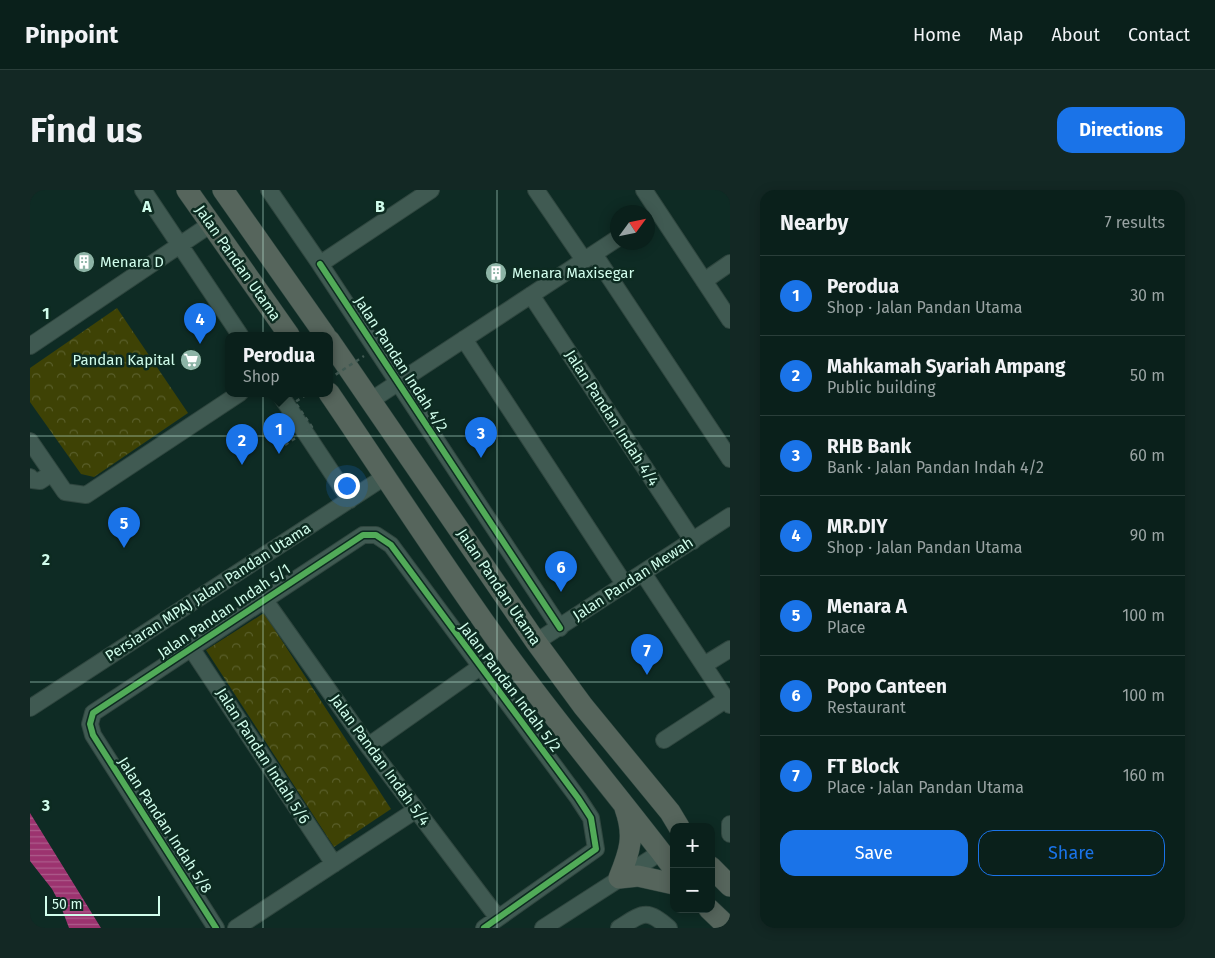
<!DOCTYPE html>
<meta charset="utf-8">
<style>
:root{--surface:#0a201b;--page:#132824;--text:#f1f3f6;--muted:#99a3a3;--line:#2a3e3a;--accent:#1a73e8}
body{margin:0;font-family:"Fira Sans",sans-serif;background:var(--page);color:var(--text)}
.controls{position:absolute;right:15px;bottom:15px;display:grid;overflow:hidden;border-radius:10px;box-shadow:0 2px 12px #0003}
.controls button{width:45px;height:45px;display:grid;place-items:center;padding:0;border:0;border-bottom:1px solid var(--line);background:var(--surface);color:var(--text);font:25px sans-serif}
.compass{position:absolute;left:580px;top:15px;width:45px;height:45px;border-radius:50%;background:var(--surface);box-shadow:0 2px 12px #0003;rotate:57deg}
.scale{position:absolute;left:15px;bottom:12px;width:115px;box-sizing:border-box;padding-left:5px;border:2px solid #d1fdec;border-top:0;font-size:14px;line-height:18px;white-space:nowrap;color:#d1fdec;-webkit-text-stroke:4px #0d2b21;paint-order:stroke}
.you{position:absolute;left:316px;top:295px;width:18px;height:18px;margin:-12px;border:4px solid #fff;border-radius:50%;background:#1a73e8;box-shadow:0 0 0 8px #1a73e833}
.badge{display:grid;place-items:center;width:32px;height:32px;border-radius:50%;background:var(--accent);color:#fff;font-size:16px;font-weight:700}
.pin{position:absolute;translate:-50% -41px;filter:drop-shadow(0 1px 2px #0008)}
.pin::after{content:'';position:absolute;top:26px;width:18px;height:15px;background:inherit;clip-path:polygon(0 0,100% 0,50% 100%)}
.popup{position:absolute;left:195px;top:142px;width:108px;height:65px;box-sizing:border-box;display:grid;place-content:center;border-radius:10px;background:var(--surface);filter:drop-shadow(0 1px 4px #0005);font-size:16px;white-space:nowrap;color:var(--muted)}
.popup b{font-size:19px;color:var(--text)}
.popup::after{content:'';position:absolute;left:50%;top:100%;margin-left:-10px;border:10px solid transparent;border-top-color:var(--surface)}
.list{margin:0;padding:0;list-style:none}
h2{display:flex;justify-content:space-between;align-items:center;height:65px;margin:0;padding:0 20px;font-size:21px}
h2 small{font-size:16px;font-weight:400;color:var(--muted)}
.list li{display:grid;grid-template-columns:32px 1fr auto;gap:15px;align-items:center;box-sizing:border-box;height:80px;padding:0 20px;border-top:1px solid var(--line)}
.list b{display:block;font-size:19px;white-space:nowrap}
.list p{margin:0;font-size:16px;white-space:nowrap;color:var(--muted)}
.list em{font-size:16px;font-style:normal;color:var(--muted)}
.actions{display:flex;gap:10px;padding:15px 20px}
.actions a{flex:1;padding:11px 0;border:1px solid var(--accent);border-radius:15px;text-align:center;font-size:18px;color:var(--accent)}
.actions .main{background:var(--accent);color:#fff}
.map{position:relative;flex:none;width:700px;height:738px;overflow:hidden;border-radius:15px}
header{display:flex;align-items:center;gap:30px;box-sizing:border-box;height:70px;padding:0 25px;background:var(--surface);border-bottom:1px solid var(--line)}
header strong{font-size:24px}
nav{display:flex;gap:28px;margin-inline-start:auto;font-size:18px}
.intro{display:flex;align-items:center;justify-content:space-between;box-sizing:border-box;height:120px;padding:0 30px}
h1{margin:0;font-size:35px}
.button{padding:12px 22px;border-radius:15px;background:var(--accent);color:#fff;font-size:18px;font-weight:700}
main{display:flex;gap:30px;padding:0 30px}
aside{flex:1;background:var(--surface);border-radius:15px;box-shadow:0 2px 12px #0003}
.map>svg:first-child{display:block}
.forest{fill:url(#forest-crowns)}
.water{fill:url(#water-rules)}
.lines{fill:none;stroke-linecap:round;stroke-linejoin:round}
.minor-casing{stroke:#2f463f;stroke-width:18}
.major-casing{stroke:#2f463f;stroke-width:22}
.path{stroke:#425a53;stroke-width:2.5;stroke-dasharray:4 4;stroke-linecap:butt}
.minor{stroke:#405a52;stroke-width:16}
.major{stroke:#56655c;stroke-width:21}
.path-bridge{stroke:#425a53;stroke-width:2.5;stroke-dasharray:4 4;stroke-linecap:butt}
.cycleway-casing{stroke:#0d2b21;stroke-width:9}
.cycleway{stroke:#51ab58;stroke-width:6}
.grid{fill:none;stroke:#d1fdec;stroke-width:1;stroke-opacity:0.55}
.labels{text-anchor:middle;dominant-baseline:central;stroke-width:5;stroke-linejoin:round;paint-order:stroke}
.poi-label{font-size:15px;fill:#d1fdec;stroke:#0d2b21;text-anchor:start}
.street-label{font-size:15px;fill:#d1fdec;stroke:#0d2b21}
.grid-label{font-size:16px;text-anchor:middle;font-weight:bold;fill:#d1fdec;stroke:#0d2b21;stroke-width:5;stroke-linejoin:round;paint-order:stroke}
</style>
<header>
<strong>Pinpoint</strong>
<nav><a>Home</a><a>Map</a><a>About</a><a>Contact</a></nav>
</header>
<div class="intro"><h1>Find us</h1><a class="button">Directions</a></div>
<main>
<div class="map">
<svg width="700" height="738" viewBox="0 0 700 738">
<defs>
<pattern id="forest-crowns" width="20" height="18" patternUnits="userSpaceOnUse" patternTransform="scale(1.25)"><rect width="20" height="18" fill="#3e4205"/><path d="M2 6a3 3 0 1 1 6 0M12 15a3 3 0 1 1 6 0" fill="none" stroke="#595e2a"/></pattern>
<pattern id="water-rules" width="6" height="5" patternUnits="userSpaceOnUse" patternTransform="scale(1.25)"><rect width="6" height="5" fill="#9c336f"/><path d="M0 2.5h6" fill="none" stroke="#ad5c8b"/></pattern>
</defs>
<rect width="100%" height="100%" fill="#0e2b24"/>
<path class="forest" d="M87,118L158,223L64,287L51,284L0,212V178Z
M234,423L361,619L304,657L176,460Z"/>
<path class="water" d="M0,623L71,738H39L30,714L22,699L0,671Z"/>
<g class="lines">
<g class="minor-casing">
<path id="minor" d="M113,0L210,145
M239,0L290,74L401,0
M506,0L554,70
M614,0L700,130
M564,64L700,269
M290,74L530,438
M674,91L700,73
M501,105L663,351
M434,149L595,395
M0,156L181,34
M249,203L320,310
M340,211L588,48
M0,251L35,302L56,305L210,203
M0,287L2,290L10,291L22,283
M613,383L700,515
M234,409L338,556L468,728
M506,452L700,326
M161,458L304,674
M674,475L700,459
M0,518L356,286
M634,550L697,509
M338,556L450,477
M700,634V644
M186,738L63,545L60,534L63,523L333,345H346L361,355L548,608L561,628L566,659L454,738
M206,738L386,620
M513,738L631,662
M589,738C613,723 616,718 639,738"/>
</g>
<g class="major-casing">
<path id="major" d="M157,0L259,145
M193,0L295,145
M299,150L506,452L553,516L640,622L649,637
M299,203C357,288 413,376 474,460C528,535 588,605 644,679
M595,618C605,646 600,661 589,688L608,686L644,694
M681,677L700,696
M679,719L699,738"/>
</g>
<path class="path" d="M278,203V204"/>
<use href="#minor" class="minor"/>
<use href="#major" class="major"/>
<path class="path-bridge" d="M299,189L334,166
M255,255L282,237L265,212L279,203"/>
<g class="cycleway-casing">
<path id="cycleway" d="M290,74L530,438
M186,738L63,545L60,534L63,523L333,345H346L361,355L548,608L561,628L566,659L454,738"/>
</g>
<use href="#cycleway" class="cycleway"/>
</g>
<path class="grid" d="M233,0V738M467,0V738M0,246H700M0,492H700"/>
<defs>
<g id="building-disc" transform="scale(1.125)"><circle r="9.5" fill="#8db4a6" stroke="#0d2b21"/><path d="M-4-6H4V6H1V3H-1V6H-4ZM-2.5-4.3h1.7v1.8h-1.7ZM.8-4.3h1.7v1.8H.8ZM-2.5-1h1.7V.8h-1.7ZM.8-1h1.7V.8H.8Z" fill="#fff"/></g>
<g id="supermarket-disc" transform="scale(1.125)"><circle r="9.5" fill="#8db4a6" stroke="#0d2b21"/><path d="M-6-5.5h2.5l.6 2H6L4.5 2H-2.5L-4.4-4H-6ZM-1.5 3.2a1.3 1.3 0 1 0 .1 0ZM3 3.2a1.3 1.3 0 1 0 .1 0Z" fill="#fff"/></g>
</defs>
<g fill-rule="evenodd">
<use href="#building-disc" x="54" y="72"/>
<use href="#building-disc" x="466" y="83"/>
<use href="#supermarket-disc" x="161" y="170"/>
</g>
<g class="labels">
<g class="poi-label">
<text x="70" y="72">Menara D</text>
<text x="482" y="83">Menara Maxisegar</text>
<text x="145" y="170" text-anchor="end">Pandan Kapital</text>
</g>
<g class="street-label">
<text transform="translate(208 73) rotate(55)">Jalan Pandan Utama</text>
<text transform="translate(371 174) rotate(57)">Jalan Pandan Indah 4/2</text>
<text transform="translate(582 228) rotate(57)">Jalan Pandan Indah 4/4</text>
<text transform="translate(603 389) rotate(-33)">Jalan Pandan Mewah</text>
<text transform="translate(469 397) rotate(56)">Jalan Pandan Utama</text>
<text transform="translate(178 402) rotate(-33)">Persiaran MPAJ Jalan Pandan Utama</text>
<text transform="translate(194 421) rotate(-34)">Jalan Pandan Indah 5/1</text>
<text transform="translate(480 497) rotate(53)">Jalan Pandan Indah 5/2</text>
<text transform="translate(233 566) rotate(57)">Jalan Pandan Indah 5/6</text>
<text transform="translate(350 570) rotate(54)">Jalan Pandan Indah 5/4</text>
<text transform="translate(135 635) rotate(57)">Jalan Pandan Indah 5/8</text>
</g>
</g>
<g class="grid-label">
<text x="117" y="22">A</text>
<text x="350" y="22">B</text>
<text x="16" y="129">1</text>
<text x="16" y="375">2</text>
<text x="16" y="621">3</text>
</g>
</svg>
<div class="controls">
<button>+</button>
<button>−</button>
</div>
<svg class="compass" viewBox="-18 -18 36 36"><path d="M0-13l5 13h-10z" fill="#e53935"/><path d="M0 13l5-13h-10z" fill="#99a3a3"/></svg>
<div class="scale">50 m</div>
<div class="you"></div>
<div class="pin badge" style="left:249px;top:264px">1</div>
<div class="popup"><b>Perodua</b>Shop</div>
<div class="pin badge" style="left:212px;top:275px">2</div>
<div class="pin badge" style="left:451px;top:268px">3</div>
<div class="pin badge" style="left:170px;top:154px">4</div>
<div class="pin badge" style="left:94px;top:358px">5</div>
<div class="pin badge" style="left:531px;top:402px">6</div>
<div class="pin badge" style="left:617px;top:485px">7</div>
</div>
<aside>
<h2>Nearby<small>7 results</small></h2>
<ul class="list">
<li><span class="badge">1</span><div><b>Perodua</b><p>Shop · Jalan Pandan Utama</p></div><em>30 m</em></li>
<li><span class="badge">2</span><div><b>Mahkamah Syariah Ampang</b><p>Public building</p></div><em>50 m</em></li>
<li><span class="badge">3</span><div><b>RHB Bank</b><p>Bank · Jalan Pandan Indah 4/2</p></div><em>60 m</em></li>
<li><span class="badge">4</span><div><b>MR.DIY</b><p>Shop · Jalan Pandan Utama</p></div><em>90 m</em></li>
<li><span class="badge">5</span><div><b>Menara A</b><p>Place</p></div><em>100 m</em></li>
<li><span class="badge">6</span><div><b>Popo Canteen</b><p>Restaurant</p></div><em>100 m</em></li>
<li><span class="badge">7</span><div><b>FT Block</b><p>Place · Jalan Pandan Utama</p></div><em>160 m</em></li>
</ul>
<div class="actions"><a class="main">Save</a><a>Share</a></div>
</aside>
</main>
